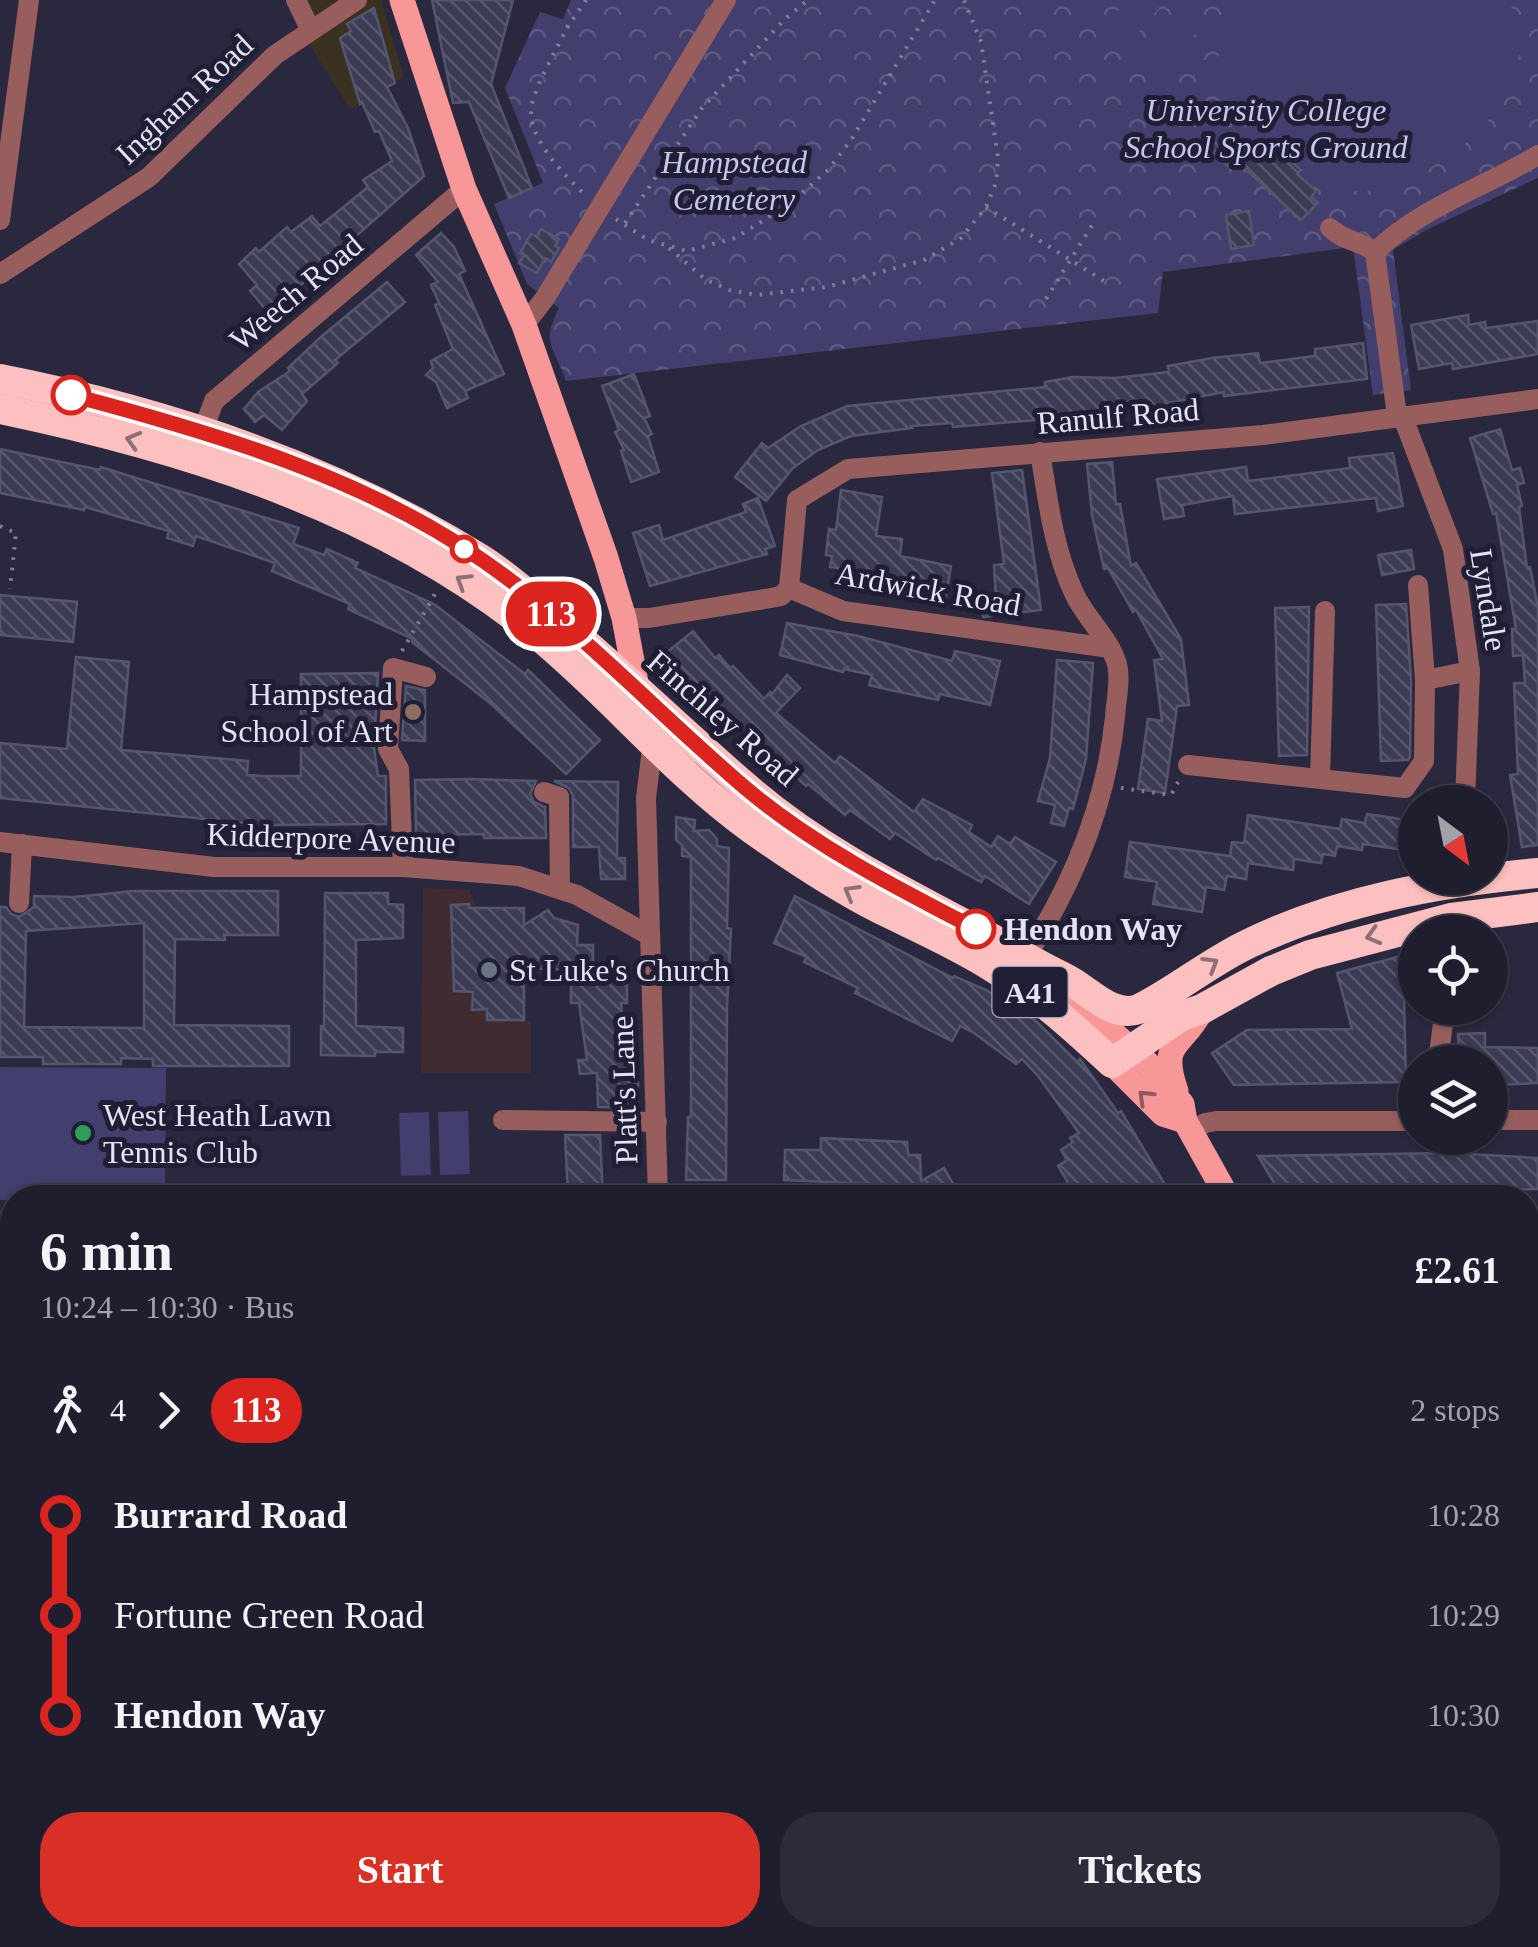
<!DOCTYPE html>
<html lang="en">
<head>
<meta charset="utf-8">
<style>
	:root { --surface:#1f1e2e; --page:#2c2b3a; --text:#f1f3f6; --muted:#a1a2aa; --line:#3c3c4a; --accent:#d93025 }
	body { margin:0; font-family:"Times New Roman",serif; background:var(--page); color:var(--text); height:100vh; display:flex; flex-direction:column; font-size:38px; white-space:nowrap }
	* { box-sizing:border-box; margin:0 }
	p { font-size:32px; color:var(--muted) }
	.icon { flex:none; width:55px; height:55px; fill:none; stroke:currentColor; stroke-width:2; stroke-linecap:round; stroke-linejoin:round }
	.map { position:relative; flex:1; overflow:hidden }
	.panel { position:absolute; left:0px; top:1185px; width:1540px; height:762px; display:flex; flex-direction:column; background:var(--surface); border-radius:40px 40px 0 0; box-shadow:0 2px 8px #0004,0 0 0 2px var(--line) }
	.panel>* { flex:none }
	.badge { padding:0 20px; border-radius:32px; font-size:35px; line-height:65px }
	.needle { width:65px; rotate:148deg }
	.buttons { position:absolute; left:1398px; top:785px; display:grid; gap:20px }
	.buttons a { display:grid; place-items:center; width:110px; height:110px; border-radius:50%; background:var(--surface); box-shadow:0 2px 8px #0004,0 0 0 2px var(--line); font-size:50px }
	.map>.badge { position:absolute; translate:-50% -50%; box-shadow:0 0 0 5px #fff }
	.legs { display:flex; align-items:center; gap:15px; height:110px; padding:0 40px; font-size:32px }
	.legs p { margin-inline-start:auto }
	.head { display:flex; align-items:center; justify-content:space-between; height:170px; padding:0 40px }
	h1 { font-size:55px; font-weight:700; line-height:75px }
	.button { display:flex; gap:20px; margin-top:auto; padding:20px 40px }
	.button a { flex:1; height:115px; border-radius:40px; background:var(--accent); color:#fff; font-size:40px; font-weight:700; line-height:115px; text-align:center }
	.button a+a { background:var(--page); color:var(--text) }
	ul { padding:0 40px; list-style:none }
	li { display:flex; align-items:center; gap:35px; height:100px; font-size:38px }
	li i { display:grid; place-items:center; width:15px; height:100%; margin:0 12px; background:currentColor }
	li i::after { content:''; width:25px; height:25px; margin:-12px; border:8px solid; border-radius:50%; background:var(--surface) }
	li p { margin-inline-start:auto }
	li:first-child i { background:linear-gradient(#0000 50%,currentColor 0) }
	li:last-child i { background:linear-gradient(currentColor 50%,#0000 0) }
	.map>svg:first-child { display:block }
	.commercial { fill:#3a3121 }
	.education { fill:#402c30 }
	.park { fill:url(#park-crowns) }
	.pitch { fill:#423e6d }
	.building { fill:url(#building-back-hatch); stroke:#54566f; stroke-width:2.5; fill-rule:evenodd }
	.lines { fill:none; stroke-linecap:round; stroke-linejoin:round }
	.path { stroke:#808093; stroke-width:4; stroke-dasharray:2.5 8; stroke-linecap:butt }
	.minor { stroke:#985e5e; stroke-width:20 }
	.major { stroke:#f79798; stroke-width:25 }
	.highway { stroke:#fbc0bf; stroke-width:30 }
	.oneway { stroke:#8e6f7a }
	.oneway2 { stroke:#8c5a66 }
	.line-1-casing { stroke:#fff; stroke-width:22 }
	.line-1 { stroke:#dc241f; stroke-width:15 }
	.stop-1-dot { fill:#fff; stroke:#dc241f; stroke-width:5 }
	.education-dot { fill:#8d6e63; stroke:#201e34; stroke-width:4 }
	.worship-dot { fill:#6b7280; stroke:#201e34; stroke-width:4 }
	.leisure-dot { fill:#2e9e5b; stroke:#201e34; stroke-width:4 }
	.labels { text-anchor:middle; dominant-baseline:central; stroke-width:10; stroke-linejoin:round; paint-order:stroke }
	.shield { fill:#201e34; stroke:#a8a8ba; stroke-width:2.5 }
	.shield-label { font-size:30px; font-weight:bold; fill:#e3e3f3 }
	.street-label { font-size:32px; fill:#e3e3f3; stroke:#201e34 }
	.park-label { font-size:32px; font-style:italic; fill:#c7c6ef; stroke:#201e34 }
	.poi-label { font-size:32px; fill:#e3e3f3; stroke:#201e34; text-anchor:start }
	.stop-label { font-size:32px; font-weight:bold; fill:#e3e3f3; stroke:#201e34; text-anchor:start }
</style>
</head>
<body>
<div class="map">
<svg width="1538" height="1947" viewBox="0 0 1538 1947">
	<defs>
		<pattern id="park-crowns" width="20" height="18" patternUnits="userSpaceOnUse" patternTransform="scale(2.5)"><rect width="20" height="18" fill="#423e6d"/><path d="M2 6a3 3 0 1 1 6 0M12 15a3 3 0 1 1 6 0" fill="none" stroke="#5d5a82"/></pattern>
		<pattern id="building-back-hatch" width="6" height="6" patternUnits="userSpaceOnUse" patternTransform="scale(2.5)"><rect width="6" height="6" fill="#3b3c54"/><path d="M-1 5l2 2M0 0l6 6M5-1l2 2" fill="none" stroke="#57586d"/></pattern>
	</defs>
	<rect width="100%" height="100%" fill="#29283e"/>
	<g class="commercial">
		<polygon points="289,0 381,0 404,77 350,109 311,47"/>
		<polygon points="1528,1615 1538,1627 1538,1775 1528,1756"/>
	</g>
	<polygon class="education" points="423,888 470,890 476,908 472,1009 487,1009 487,1020 531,1021 531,1073 421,1073"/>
	<path class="park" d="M571,0H1538V178L1428,229L1393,250L1411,390L1373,395L1353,247L1163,272L1158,313L566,381C555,347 540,345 559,308L527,284L494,204L543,183L505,88L540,12L563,19Z"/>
	<g class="pitch">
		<polygon points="1070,0 1109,0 1090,23 1067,4"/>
		<polygon points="1127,0 1165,1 1122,51 1100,32"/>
		<path d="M1251,0H1505C1520,14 1522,28 1520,48C1512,111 1461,157 1405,180C1384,188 1360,196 1338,188C1309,178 1273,137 1249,116C1200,73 1215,45 1251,0Z"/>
		<polygon points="1176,10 1198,30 1155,80 1133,60"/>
		<polygon points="0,1067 166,1068 165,1197 12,1198 12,1200 0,1200"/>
		<polygon points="468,1111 470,1174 440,1175 438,1112"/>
		<polygon points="429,1112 431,1175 401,1176 399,1113"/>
	</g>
	<g class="building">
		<polygon points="432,0 513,0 491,84 532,188 509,198 469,102 453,103"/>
		<polygon points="374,8 395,83 387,87 408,128 424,176 269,313 250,291 257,285 239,264 256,248 259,252 287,227 291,232 312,216 320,226 368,187 363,180 392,161 379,131 375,132 362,102 360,104 340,38 351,31 347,24"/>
		<polygon points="1226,140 1239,152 1227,166 1213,154"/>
		<polygon points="1260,142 1277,158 1282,153 1301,170 1297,174 1316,191 1311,197 1318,203 1301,220 1240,164"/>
		<polygon points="1249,211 1254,245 1231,249 1226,215"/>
		<polygon points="541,229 559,239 555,246 559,248 551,262 545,258 537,273 519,263 524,255 520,253 531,234 537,237"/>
		<polygon points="441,233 454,247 465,271 459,274 504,374 465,391 468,398 447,408 436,382 426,375 433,368 431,361 453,349 435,305 439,303 431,285 438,282 416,255"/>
		<polygon points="387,282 405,302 335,360 338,363 302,394 307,401 282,430 264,415 255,422 244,409 258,392 290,371 288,368 322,336"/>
		<polygon points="1468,315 1469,325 1485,322 1486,328 1538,321 1538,354 1453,369 1452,363 1419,369 1411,325"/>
		<polygon points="1363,343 1367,379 1224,396 1224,392 1163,404 1163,408 1138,411 1137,400 1108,404 1109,414 953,427 952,423 911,426 912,428 851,436 818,450 793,468 766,501 735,477 762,443 768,448 801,426 847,406 1045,387 1045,382 1073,377 1115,378 1169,372 1168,366 1212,358 1258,353 1260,363 1315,356 1315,349"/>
		<polygon points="634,374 650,416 644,418 652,434 648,436 659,472 631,482 621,451 624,450 615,432 619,430 602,386"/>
		<polygon points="1500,429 1512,470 1520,468 1524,483 1517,485 1522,506 1519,507 1527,568 1530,567 1538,607 1538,845 1522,847 1510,775 1518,774 1514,683 1525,683 1523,655 1513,656 1512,629 1516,629 1496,513 1493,514 1470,438"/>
		<polygon points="0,449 100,470 101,467 299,528 293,544 324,555 327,549 358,563 355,568 434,604 525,674 528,670 600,740 566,774 490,703 412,642 413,639 348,609 350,604 272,571 275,563 196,536 193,546 167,538 169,531 85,507 84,510 0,493"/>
		<polygon points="1393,453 1403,506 1378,511 1376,498 1235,514 1233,496 1182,505 1184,516 1164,519 1157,479 1246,467 1248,481 1350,468 1349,458"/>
		<polygon points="1112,462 1116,504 1120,504 1131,566 1136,563 1181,639 1189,705 1177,706 1165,793 1138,789 1148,719 1162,721 1154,660 1163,659 1136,610 1133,612 1108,568 1104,569 1092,515 1087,464"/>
		<polygon points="1022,470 1041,610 983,617 981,602 996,600 994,565 1004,564 992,473"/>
		<polygon points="841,490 882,497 876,536 902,539 900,556 951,566 946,597 852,581 853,570 830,567 832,556 826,555 829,529 836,530"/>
		<polygon points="758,498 775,546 765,549 767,554 650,586 633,533 659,525 663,540 746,512 743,504"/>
		<polygon points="1411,550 1414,569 1382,575 1378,555"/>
		<polygon points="0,595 77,602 73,642 0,635"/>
		<polygon points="1406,604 1411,680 1410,757 1408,760 1381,761 1376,605"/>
		<polygon points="1309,607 1307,755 1279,756 1275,608"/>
		<polygon points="787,623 858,636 952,661 955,651 1000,661 990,705 940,694 938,700 890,690 869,685 872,675 844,669 843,672 780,655"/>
		<polygon points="693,631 715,658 719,655 730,668 733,666 764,699 770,692 772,694 787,675 800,688 776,713 835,763 840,756 914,812 923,799 972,825 969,832 991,847 998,836 1010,844 1015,837 1056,862 1029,904 985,876 981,882 938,858 936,860 895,833 890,839 850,810 845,815 808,784 806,786 700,688 696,691 665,654"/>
		<polygon points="76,657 129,662 121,750 248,761 247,775 263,776 301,776 301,674 378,673 374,748 378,776 386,776 386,824 264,825 0,798 0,743 67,749"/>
		<polygon points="1057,660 1093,663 1086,759 1073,809 1069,808 1064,826 1051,823 1055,805 1038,801 1050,758"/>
		<polygon points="406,686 425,690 425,741 402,740"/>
		<polygon points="471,779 536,781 530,794 534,802 545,807 546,838 484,838 484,834 416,835 415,780"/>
		<polygon points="554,781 618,782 617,858 625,858 625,879 601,879 599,847 573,847 573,796 569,788"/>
		<polygon points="1367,814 1408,820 1404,850 1363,844 1362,850 1337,846 1335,856 1323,854 1321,863 1294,859 1293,870 1248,863 1246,879 1227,876 1224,890 1206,887 1202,912 1153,904 1157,882 1125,877 1130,842 1230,856 1232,842 1244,843 1248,815 1340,829 1342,819 1365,823"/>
		<polygon points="676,817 695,820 694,831 709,830 717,839 717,846 729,848 727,928 731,929 727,1008 726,1180 686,1180 688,1117 691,1117 691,857 682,856 682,845 676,840"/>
		<path d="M134,891H278V935H224L225,940L175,939L174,1025L289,1026V1066H153V1059L121,1058V1064H43V1057H0V907H6L11,914L19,917L34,907V896L74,897ZM144,923V1028L24,1027L26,931Z"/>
		<polygon points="325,893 388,893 388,904 403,905 403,938 356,940 356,1026 403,1028 403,1052 375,1052 375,1056 321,1055 321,1026 324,1026"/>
		<polygon points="795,896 953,978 954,976 986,990 1036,1021 1077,1062 1080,1059 1118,1113 1121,1111 1173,1198 1103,1198 1097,1187 1077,1198 1058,1166 1067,1160 1061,1150 1073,1142 1070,1138 1079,1133 1038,1076 1022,1059 1016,1064 974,1033 960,1026 952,1041 855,993 858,988 804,962 807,957 774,943"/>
		<polygon points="469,904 469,908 524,908 524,925 548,910 554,918 578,925 577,945 593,945 593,982 627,982 627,1003 621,1003 628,1082 638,1082 638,1108 598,1107 597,1073 580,1074 578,1060 587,1060 579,1003 571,1003 571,970 524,968 524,1020 487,1020 487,1009 472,1010 473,992 454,991 451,905"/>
		<polygon points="1401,956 1412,996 1404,998 1406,1082 1234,1085 1212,1053 1247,1030 1352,1029 1337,973"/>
		<polygon points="1485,1033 1485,1047 1538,1048 1538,1083 1498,1085 1497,1062 1459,1062 1458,1034"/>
		<polygon points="565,1135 600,1135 603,1198 568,1198"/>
		<polygon points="821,1138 907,1142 908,1155 920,1155 921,1181 944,1168 961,1198 921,1198 914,1186 784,1180 785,1150 821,1150"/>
		<polygon points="1451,1153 1538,1158 1538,1189 1452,1191 1452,1198 1283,1198 1258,1156"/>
	</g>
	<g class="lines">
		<g class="path">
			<path d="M568,25C557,50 539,77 532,104C524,136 565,175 585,195"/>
			<polyline points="567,28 586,0"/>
			<polyline points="986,207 1104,281"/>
			<polyline points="616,219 648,240 687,251 735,238 788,205 828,170 851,140 935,0"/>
			<polyline points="625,223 702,108 785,19 808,0"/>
			<polyline points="669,248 705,279 729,290 757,295 826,287 924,260 961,238 986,207 996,183 998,158 981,42 964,0"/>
			<polyline points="1046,299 1094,222"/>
			<polyline points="0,526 16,533 10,589"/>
			<polyline points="589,607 597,620"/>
			<polyline points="402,651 435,594"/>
			<polyline points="1121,788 1171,795 1178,782"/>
		</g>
		<g class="minor">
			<polyline points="296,0 310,29"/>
			<polyline points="0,220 29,0"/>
			<path d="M1330,228C1345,242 1360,240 1375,252"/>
			<polyline points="0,274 149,177 275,55 357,0"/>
			<polyline points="524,325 545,298 726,0"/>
			<polyline points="1402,415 1453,549 1470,671 1465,802"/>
			<path d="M1397,416L1375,252C1421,207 1483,188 1538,155"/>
			<polyline points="198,443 214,401 464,189"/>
			<polyline points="1418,585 1425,680"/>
			<polyline points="789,588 797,500 848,469 1263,435 1538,399"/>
			<polyline points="789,588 843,611 1110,648"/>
			<polyline points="624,618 649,618 771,598 781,596 789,588"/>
			<polyline points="653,741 646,798 658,1198"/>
			<polyline points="1188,765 1405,788 1424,761 1425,680 1470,671"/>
			<polyline points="1320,778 1325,611"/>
			<polyline points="544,792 559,797 560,889"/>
			<polyline points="0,842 214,867 403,867 519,876 577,895 647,934"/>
			<polyline points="403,867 399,769 388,749 393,668 426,677"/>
			<polyline points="19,903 22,844"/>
			<path d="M1025,958C1073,885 1106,805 1115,717C1116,700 1121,681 1117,664C1109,637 1085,618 1074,593C1053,548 1048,500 1040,452"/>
			<polyline points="1438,1062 1445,1008"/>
			<polyline points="503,1120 657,1122"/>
			<polyline points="1490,1120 1538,1120"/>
			<polyline points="1191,1131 1205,1123 1216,1121 1415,1121"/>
			<polyline points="0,1350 12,1350"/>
			<polyline points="1528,1374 1538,1375"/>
			<polyline points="1528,1455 1538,1456"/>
			<polyline points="0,1500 12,1519"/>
			<polyline points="1528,1911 1538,1913"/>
			<polyline points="392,1935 441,1947"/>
			<polyline points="1241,1935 1243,1947"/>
			<polyline points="0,1941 3,1947"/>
			<polyline points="712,1947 714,1935"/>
			<polyline points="878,1947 903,1935"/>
		</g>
		<g class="major">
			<polyline points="402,0 464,189 524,325 606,558 624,618 638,693"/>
			<polyline points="1066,992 1148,1064 1182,1104 1185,1121 1228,1198"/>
			<polyline points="1112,1063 1163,1114 1185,1121"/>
			<path d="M1176,1091C1158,1039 1183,1048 1202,1009"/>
			<polyline points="1528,1594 1538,1607"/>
		</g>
		<g class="highway">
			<path d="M0,379C168,412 333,468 479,558C502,572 523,591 545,609C615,666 679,730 748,789C815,847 894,887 972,928C1004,944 1033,963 1065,978C1088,989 1112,1019 1139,1009C1177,990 1211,961 1250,943C1340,900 1440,882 1538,873"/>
			<path d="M0,409C191,449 385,510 539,636C612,696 674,773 752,829C793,858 835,886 880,909C919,928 958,945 994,968C1038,995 1074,1028 1112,1063L1181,1016L1202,1009L1271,971L1310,955L1451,918L1538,907"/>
		</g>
	</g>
	<defs><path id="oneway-chevron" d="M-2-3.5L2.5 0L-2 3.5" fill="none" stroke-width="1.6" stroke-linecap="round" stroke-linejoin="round" transform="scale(2.5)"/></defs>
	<g class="oneway">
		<use href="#oneway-chevron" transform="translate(133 440) rotate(-164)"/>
		<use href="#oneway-chevron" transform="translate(463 581) rotate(-148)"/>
		<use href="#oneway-chevron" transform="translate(851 892) rotate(-150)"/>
		<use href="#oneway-chevron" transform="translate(1373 936) rotate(164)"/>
		<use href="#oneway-chevron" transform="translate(1211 964) rotate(-31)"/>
	</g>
	<use class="oneway2" href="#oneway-chevron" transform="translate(1145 1097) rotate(-136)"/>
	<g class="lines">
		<g class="line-1-casing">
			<path id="line-1" d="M71,395C211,432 365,477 485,562C581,629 660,716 749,791C818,848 897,888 976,929"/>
		</g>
		<use href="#line-1" class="line-1"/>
	</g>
	<g class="stop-1-dot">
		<circle cx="71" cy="395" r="18"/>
		<circle cx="464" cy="549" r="12"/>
		<circle cx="976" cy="929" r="18"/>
	</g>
	<circle class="education-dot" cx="413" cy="712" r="10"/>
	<circle class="worship-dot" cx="489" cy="970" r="10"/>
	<circle class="leisure-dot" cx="83" cy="1133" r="10"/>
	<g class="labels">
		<rect class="shield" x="992.5" y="967" width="75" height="50" rx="8"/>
		<g class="shield-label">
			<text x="1030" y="992">A41</text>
		</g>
		<g class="street-label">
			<text transform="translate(184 99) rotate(-43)">Ingham Road</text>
			<text transform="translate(296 292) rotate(-40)">Weech Road</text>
			<text transform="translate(1118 416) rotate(-5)">Ranulf Road</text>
			<text transform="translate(928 589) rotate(10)">Ardwick Road</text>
			<text transform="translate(1489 600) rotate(81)">Lyndale</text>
			<text transform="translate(723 718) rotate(41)">Finchley Road</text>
			<text transform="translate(331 838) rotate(2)">Kidderpore Avenue</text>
			<text transform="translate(624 1090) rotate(-92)">Platt's Lane</text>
		</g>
		<g class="park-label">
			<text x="1266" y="110">University College<tspan x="1266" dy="37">School Sports Ground</tspan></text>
			<text x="734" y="162">Hampstead<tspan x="734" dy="37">Cemetery</tspan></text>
		</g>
		<g class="poi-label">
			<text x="393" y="694" text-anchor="end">Hampstead<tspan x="393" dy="37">School of Art</tspan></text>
			<text x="509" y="970">St Luke's Church</text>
			<text x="103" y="1115">West Heath Lawn<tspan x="103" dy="37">Tennis Club</tspan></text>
		</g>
		<g class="stop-label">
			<text x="1004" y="929">Hendon Way</text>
		</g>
	</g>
</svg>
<div class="buttons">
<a><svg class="needle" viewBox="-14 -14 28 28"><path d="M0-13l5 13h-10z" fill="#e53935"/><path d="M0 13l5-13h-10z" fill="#a1a2aa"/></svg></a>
<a><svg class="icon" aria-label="locate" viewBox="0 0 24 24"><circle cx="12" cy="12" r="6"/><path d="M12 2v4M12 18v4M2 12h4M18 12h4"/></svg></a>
<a><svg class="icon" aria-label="layers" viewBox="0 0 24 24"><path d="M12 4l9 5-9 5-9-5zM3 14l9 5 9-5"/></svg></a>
</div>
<b class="badge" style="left:551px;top:614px;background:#dc241f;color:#fff">113</b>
<section class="panel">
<div class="head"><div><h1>6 min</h1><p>10:24 – 10:30 · Bus</p></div><b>£2.61</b></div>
<div class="legs"><svg class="icon" aria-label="walk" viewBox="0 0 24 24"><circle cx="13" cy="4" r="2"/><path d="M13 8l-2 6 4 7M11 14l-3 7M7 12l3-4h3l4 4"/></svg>4<svg class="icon" aria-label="forward" viewBox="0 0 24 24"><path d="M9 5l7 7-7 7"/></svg><b class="badge" style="background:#dc241f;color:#fff">113</b><p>2 stops</p></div>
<ul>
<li><i style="color:#dc241f"></i><b>Burrard Road</b><p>10:28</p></li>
<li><i style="color:#dc241f"></i><span>Fortune Green Road</span><p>10:29</p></li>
<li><i style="color:#dc241f"></i><b>Hendon Way</b><p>10:30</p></li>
</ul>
<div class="button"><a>Start</a><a>Tickets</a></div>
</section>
</div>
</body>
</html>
